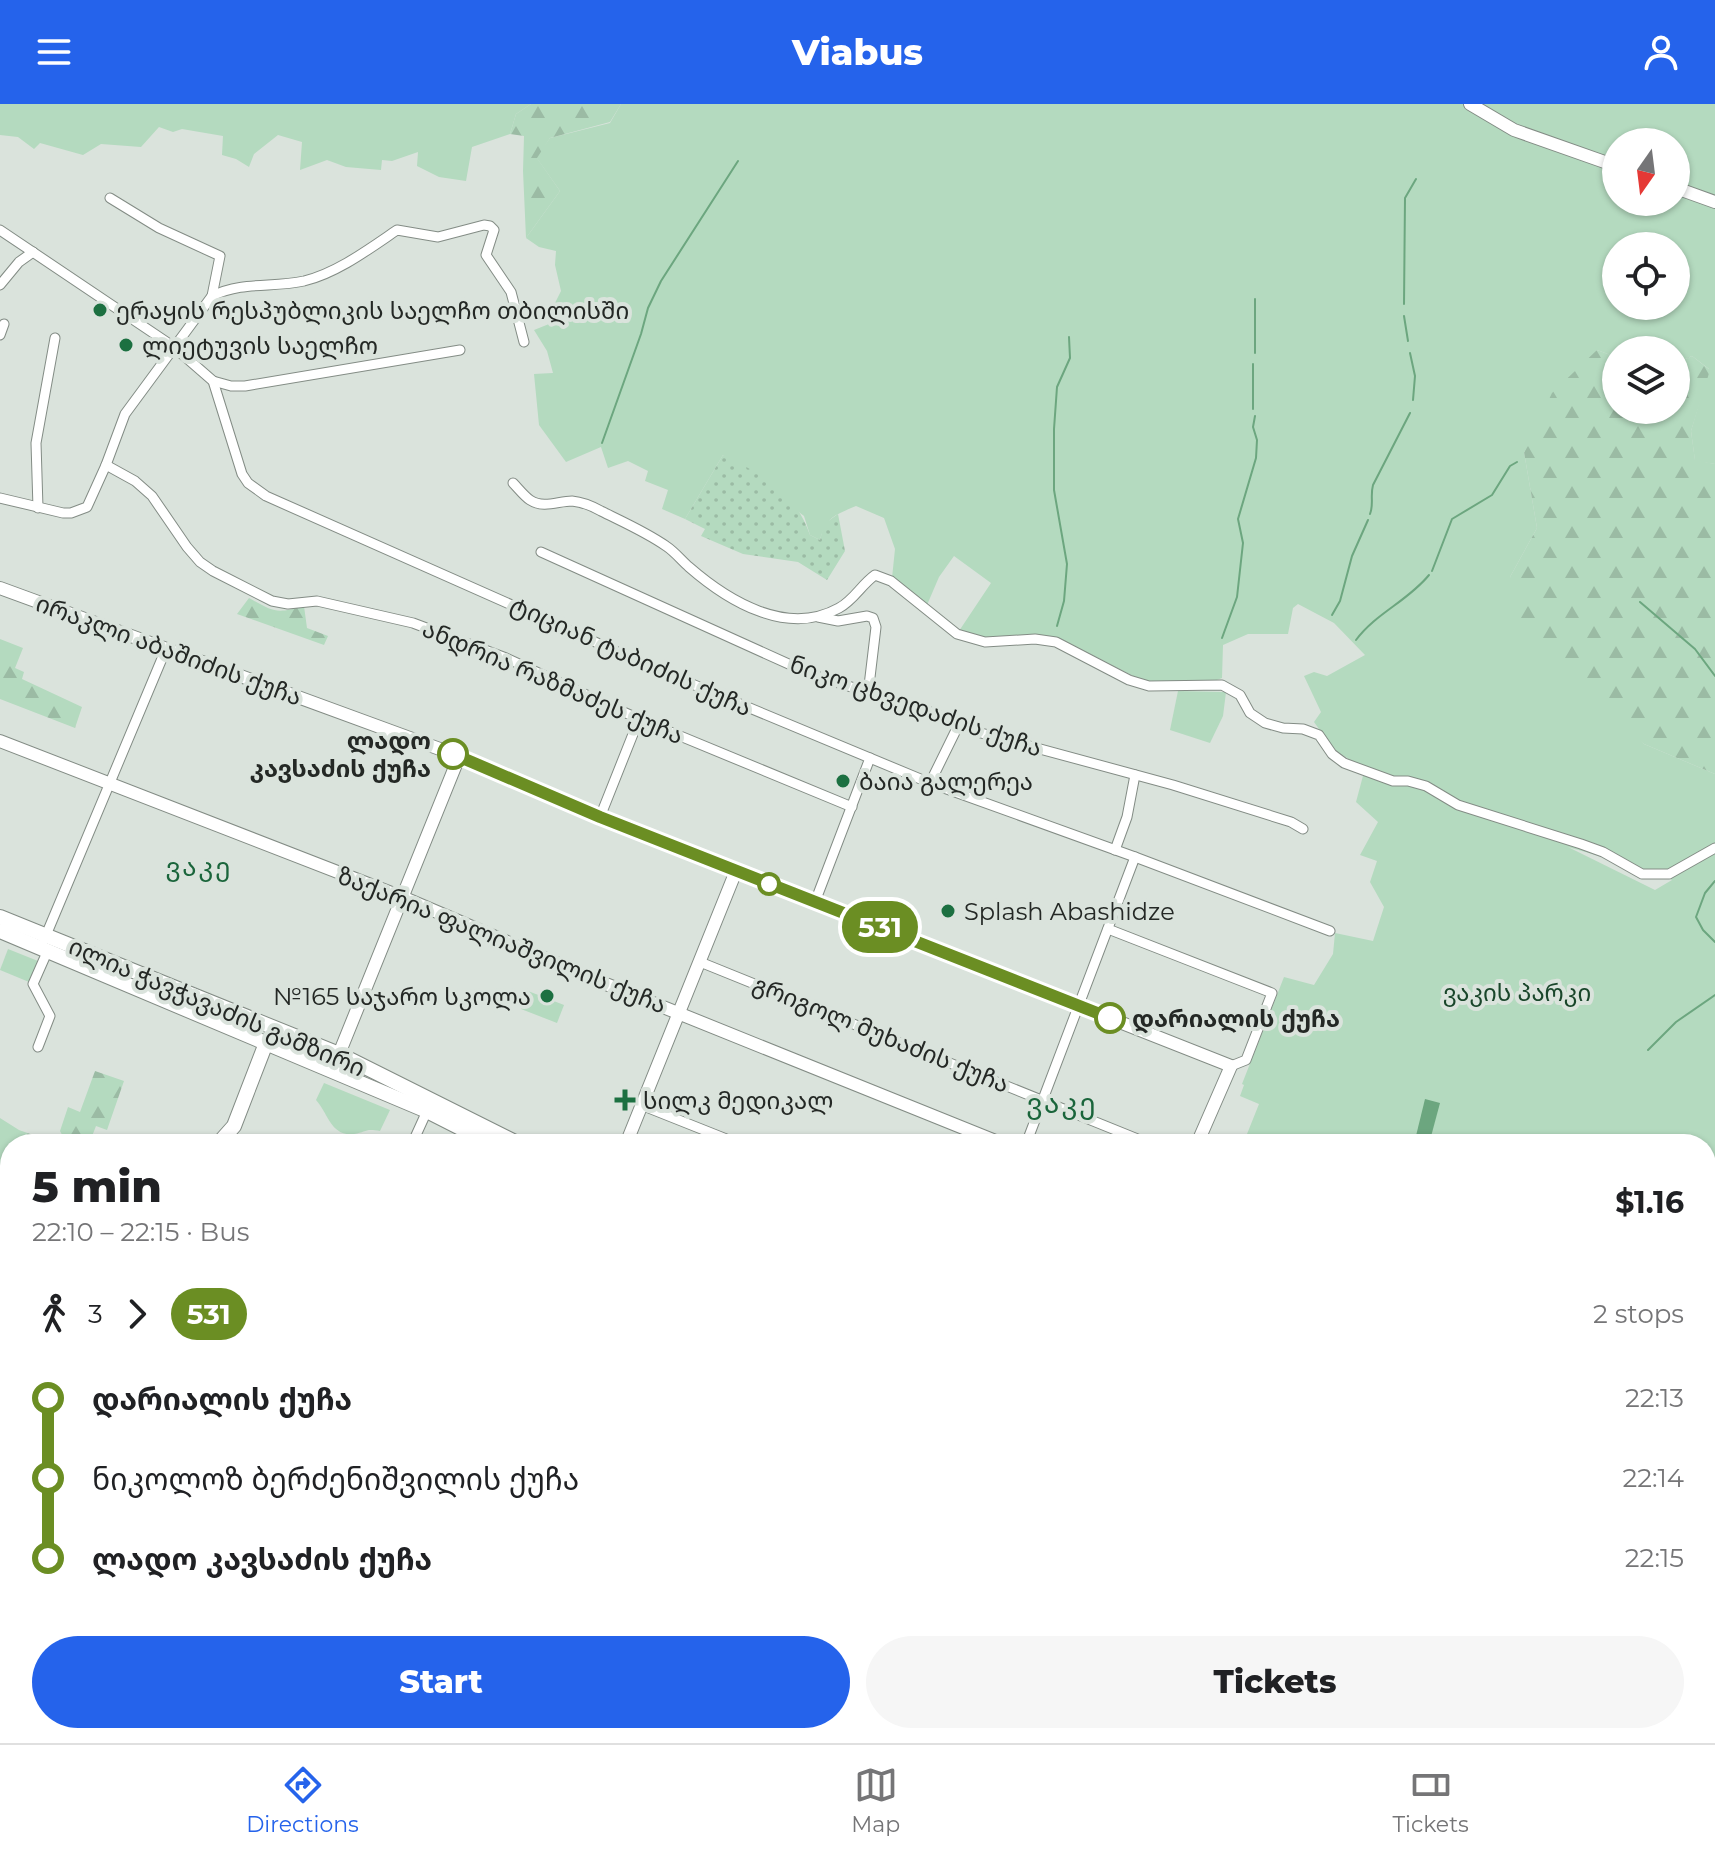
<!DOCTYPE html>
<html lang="en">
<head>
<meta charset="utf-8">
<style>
	:root { --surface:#fff; --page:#f6f6f6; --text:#202124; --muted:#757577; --line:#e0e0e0; --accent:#2563eb }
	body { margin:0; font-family:Montserrat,"Noto Sans Georgian",sans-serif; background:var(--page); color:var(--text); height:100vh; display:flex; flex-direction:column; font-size:30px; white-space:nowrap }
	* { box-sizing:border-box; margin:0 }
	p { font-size:26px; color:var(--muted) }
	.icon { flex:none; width:44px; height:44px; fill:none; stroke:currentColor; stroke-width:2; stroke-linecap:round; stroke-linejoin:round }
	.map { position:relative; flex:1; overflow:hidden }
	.drawer { position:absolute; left:0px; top:1030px; width:1716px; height:610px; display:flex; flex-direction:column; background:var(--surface); border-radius:32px 32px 0 0; box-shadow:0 2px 6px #0004 }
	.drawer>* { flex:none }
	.badge { padding:0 16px; border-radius:26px; font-size:28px; line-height:52px }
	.needle { width:52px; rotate:194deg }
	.fabs { position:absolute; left:1602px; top:24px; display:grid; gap:16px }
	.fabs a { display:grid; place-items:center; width:88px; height:88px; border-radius:50%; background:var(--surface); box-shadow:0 2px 6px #0004; font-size:40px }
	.map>.badge { position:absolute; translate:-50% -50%; box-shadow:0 0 0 4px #fff }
	.legs { display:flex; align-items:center; gap:12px; height:88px; padding:0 32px; font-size:26px }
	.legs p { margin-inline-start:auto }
	.headline { display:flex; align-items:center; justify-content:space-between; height:136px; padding:0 32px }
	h1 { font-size:44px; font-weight:800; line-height:60px }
	.primary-button { display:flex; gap:16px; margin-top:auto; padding:16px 32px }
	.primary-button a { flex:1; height:92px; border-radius:48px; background:var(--accent); color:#fff; font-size:32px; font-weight:800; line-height:92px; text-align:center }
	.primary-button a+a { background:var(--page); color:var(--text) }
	ul { padding:0 32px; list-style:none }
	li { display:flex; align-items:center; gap:28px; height:80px; font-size:30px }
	li i { display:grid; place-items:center; width:12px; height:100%; margin:0 10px; background:currentColor }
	li i::after { content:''; width:20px; height:20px; margin:-10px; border:6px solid; border-radius:50%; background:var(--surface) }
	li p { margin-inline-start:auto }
	li:first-child i { background:linear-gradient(#0000 50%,currentColor 0) }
	li:last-child i { background:linear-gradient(currentColor 50%,#0000 0) }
	header { display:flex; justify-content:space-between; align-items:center; height:104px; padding:0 32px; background:var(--accent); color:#fff; font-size:36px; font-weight:800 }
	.tab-bar { display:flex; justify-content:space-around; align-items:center; height:112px; border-top:2px solid var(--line); background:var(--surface); font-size:22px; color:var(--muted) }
	.tab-bar a { display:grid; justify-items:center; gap:4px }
	.tab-bar .current { color:var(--accent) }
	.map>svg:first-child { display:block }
	.green { fill:#b4dabf; fill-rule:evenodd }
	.forest { fill:url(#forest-firs) }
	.garden { fill:url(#garden-dots) }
	.water { fill:#6ca67f }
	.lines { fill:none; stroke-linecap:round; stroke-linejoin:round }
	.stream { stroke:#6ca67f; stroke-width:2 }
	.river { stroke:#6ca67f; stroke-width:14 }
	.minor-casing { stroke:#838c85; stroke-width:11 }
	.tertiary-casing { stroke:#838c85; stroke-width:14 }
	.secondary-casing { stroke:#838c85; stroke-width:16 }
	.primary-casing { stroke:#838c85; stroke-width:16 }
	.minor { stroke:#fff; stroke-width:9 }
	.tertiary { stroke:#fff; stroke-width:12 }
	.secondary { stroke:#fff; stroke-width:14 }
	.primary { stroke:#fff; stroke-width:14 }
	.line-1-casing { stroke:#fff; stroke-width:18 }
	.line-1 { stroke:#6b8e23; stroke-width:12 }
	.poi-dot { fill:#1c7041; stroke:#dae3dc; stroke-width:3 }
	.stop-1-dot { fill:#fff; stroke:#6b8e23; stroke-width:4 }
	.labels { text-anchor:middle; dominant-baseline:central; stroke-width:8; stroke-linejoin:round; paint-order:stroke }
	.poi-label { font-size:24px; fill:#242825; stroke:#dae3dc; text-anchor:start }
	.street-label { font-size:24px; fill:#242825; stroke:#dae3dc }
	.stop-label { font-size:24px; font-weight:bold; fill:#242825; stroke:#dae3dc; text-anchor:end }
	.park-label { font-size:24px; fill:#19462a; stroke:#dae3dc }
	.neighbourhood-label { font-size:26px; letter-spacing:2px; fill:#1a653b; stroke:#dae3dc }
	.quarter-label { font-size:28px; letter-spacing:2px; fill:#1a653b; stroke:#dae3dc }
</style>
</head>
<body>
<header><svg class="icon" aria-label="menu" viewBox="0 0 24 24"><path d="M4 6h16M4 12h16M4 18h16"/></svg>Viabus<svg class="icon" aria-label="person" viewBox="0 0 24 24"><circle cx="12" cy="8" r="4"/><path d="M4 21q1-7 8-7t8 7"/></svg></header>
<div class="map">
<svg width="1715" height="1639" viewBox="0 0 1715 1639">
	<defs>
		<pattern id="forest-firs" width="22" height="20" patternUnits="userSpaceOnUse" patternTransform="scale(2)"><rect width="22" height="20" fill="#b4dabf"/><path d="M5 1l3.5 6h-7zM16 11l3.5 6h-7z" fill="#9bbba4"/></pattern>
		<pattern id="garden-dots" width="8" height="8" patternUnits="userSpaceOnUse" patternTransform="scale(2)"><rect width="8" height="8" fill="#b4dabf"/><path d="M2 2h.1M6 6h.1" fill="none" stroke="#9bbba4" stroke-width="1.8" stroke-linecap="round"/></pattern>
	</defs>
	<rect width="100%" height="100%" fill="#dae3dc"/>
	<g class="green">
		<polygon points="0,0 531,0 516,10 510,30 472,43 466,77 439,73 417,62 418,48 392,57 382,56 381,66 346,63 327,56 300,66 302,38 278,31 254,50 249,63 236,55 222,51 223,32 182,25 173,28 159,23 141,43 101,40 83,51 40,39 34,45 18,33 0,31"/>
		<path d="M621,0H1715V360L1695,357L1691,327L1709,265L1692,252L1676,259V246H1616V253L1597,246L1524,348L1537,424L1510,473L1644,640L1715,670V1177L1706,1183V1040H1243L1259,1000L1240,992L1244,981L1242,980L1284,873L1314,881L1333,850L1335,829L1373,837L1384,803L1370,778L1377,757L1360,751L1378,718L1356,698L1364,668L1362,663L1334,646L1314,618L1321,608L1304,572L1314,568L1327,572L1365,551L1334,519L1298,500L1293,504L1288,530H1248L1223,541L1222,574L1212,578L1154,579L1139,575L1061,535L1030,530L1001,535L968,531L959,527L991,479L954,452L939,473L927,501L892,474L895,445L884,414L856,402C835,411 826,413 820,436L810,431L804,412L723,351L685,415L662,405L668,386L645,377L648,367L628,357L608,364L601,343L566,358L539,321L534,270L553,269L547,247L534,226L549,220L551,207L561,187L555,161L556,147L539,143L526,134L560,87L536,53L550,34L610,19ZM1616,38H1676V98H1616ZM1616,142H1676V202H1616ZM1568,743L1641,764L1672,776L1655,786Z"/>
		<polygon points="1178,587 1226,588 1223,612 1210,639 1170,626"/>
		<polygon points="8,845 38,857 29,878 0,866"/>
		<polygon points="528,887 564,901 557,919 521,905"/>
		<path d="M324,979L390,1006L380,1027C365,1024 366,1028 354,1030C331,1033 328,1009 316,996Z"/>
		<polygon points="806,1630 895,1630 890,1639 808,1639"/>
		<polygon points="907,1630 1041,1630 1038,1639 904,1639"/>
	</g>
	<g class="forest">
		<polygon points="531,0 621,0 610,18 550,34 537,54 560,87 526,134 523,67 524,32 510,30 516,10"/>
		<polygon points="1597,246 1616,253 1616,306 1676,306 1676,259 1692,252 1710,266 1691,327 1695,356 1715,360 1715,670 1644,640 1591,590 1519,514 1510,473 1537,424 1524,348 1552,289"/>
		<path d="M249,494C274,508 276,510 304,502L307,524L328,532L324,541L237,510Z"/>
		<polygon points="0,535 23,544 15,564 24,568 22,575 82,603 75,624 0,595"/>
		<polygon points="95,967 124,977 107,1026 96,1022 89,1040 67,1040 60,1027 68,1003 80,1008"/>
		<polygon points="0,1014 19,1026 33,1031 28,1040 10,1040 10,1061 0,1067"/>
	</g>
	<path class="garden" d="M723,351C765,373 793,384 810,431L820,436L824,420L838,410L845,447L827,476L798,458L743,450L701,432L705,425L685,415Z"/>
	<polygon class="water" points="1425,995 1440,999 1429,1040 1414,1040"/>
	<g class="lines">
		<g class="stream">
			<polyline points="1255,195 1255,249"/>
			<polyline points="1404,200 1405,94 1416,75"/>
			<polyline points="1404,212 1408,237"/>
			<polyline points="1410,249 1415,272 1413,296"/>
			<polyline points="1253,305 1253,260"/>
			<polyline points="602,339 641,230 648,204 661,177 738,57"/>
			<path d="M1370,410C1374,400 1370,392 1373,381L1410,309"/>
			<polyline points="1432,467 1452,415 1492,391 1510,362 1517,358"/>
			<polyline points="1640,498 1695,545 1715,572"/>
			<polyline points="1332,511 1340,497 1352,452 1368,416"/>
			<polyline points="1057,522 1064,497 1067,460 1054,386 1054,325 1057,283 1070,254 1069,233"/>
			<polyline points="1222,534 1237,493 1243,439 1238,415 1256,354 1257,336 1253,323 1255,312"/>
			<path d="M1356,536C1376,509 1408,497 1429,471"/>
			<polyline points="1715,777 1705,789 1696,813 1703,826 1715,838"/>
			<polyline points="1648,946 1676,918 1715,891"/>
		</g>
		<g class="river">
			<polyline points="895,1639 901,1630"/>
			<polyline points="1132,1639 1133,1630"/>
		</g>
		<g class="minor-casing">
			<g id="minor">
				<polyline points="110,94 159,124 220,152 212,192"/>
				<polyline points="0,126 174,243 213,277 242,370 248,379 266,392 656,565 930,679 1135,753 1330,827"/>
				<polyline points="0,181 19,158 33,148"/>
				<polyline points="0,231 4,220"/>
				<polyline points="213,277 231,282 245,282 460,246"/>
				<polyline points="106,361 135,377 152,392 187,443 200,458 213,467 272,497 288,500 317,497 413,519 506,554 639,615 852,703"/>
				<path d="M513,379C518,384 524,392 530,396C544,405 558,397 572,397C583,398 592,402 601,407C623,418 646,428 666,442C675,448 681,456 689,463C728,497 787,533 839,504C854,496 861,481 875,471L891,477L957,530L985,538L1035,535L1056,538L1129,576L1149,582L1222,581L1240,591L1250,609L1265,619L1283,624L1303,625L1319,631L1332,650L1344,659L1393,677H1408L1426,682L1458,701L1581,740L1603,748L1642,770H1669L1715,744"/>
				<path d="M0,394L63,409H71L87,403L106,361L125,310L212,192C243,177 272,184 304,177C337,169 369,145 397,126L438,133L484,121L490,122L494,126L486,151L511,188L524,238"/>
				<polyline points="38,404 36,339 55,234"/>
				<polyline points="541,448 813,571 928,607 981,629 1173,681 1291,718 1303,725"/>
				<polyline points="818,513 838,517 867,512 873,514 876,523 868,590"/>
				<polyline points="930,679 959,620"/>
				<polyline points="600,713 639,615"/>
				<polyline points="1115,746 1127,713 1135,671"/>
				<polyline points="815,798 870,654"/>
				<polyline points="1108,825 1272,889 1246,956 1231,962"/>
				<polyline points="44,836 166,545"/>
				<polyline points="700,858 1150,1040"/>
				<polyline points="38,943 50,912 33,880 48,846"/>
				<polyline points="641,1001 739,1040"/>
				<polyline points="412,1040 427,1007"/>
				<polyline points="1026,1040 1135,753"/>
				<polyline points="0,1190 10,1191"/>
				<polyline points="0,1537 10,1542"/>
				<polyline points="1706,1537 1715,1538"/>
				<polyline points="0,1610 10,1615"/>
				<polyline points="29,1630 33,1639"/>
				<polyline points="622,1630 647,1639"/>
				<polyline points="1248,1630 1253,1639"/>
				<polyline points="1280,1630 1285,1639"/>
				<polyline points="306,1637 321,1630"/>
				<polyline points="523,1639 535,1635 549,1639"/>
				<polyline points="609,1639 621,1630"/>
				<polyline points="1060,1639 1064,1630"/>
			</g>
		</g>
		<g class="tertiary-casing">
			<g id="tertiary">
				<polyline points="1470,0 1514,26 1616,62"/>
				<polyline points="1676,84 1715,98"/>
				<polyline points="0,484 448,648 600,713 1231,962 1197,1040"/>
				<polyline points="0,637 402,793 596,876 1003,1040"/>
				<polyline points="339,950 459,653"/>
				<polyline points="626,1040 736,767"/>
			</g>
		</g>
		<g class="secondary-casing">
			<g id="secondary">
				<polyline points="0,813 339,950 519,1040"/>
				<polyline points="0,827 427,1007 492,1040"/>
				<polyline points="218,1040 234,1022 266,939"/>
				<polyline points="0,1166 10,1165"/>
				<polyline points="1706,1461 1715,1462"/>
				<polyline points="1483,1630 1491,1639"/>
				<polyline points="1648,1639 1650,1630"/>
			</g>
		</g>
		<g class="primary-casing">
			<g id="primary">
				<polyline points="0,1417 10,1423"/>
				<polyline points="0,1432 10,1438"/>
				<polyline points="0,1447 10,1454"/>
				<polyline points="168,1630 173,1639"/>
				<polyline points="184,1630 189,1639"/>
				<polyline points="207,1630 212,1639"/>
			</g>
		</g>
		<use href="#minor" class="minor"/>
		<use href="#tertiary" class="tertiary"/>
		<use href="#secondary" class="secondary"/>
		<use href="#primary" class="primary"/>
	</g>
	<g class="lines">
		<g class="line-1-casing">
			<polyline id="line-1" points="453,650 600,713 1110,914"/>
		</g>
		<use href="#line-1" class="line-1"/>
	</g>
	<g class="poi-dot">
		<circle cx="100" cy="206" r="8"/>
		<circle cx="126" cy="241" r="8"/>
		<circle cx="843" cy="677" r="8"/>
		<circle cx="948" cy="807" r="8"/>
		<circle cx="547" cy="892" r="8"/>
		<path d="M621 984h8v8h8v8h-8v8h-8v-8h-8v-8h8z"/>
	</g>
	<g class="stop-1-dot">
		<circle cx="453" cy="650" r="14"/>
		<circle cx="769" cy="780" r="10"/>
		<circle cx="1110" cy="914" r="14"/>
	</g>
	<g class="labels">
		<g class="poi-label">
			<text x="116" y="206">ერაყის რესპუბლიკის საელჩო თბილისში</text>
			<text x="142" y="241">ლიეტუვის საელჩო</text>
			<text x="859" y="677">ბაია გალერეა</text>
			<text x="964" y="807">Splash Abashidze</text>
			<text x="531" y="892" text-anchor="end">№165 საჯარო სკოლა</text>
			<text x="643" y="996">სილკ მედიკალ</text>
		</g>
		<g class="street-label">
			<text transform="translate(169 546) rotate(20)">ირაკლი აბაშიძის ქუჩა</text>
			<text transform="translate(631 552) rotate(24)">ტიციან ტაბიძის ქუჩა</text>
			<text transform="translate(553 578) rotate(23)">ანდრია რაზმაძეს ქუჩა</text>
			<text transform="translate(916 602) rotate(19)">ნიკო ცხვედაძის ქუჩა</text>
			<text transform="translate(502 836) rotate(22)">ზაქარია ფალიაშვილის ქუჩა</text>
			<text transform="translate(217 903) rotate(23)">ილია ჭავჭავაძის გამზირი</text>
			<text transform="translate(881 930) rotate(22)">გრიგოლ მუხაძის ქუჩა</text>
		</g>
		<g class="stop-label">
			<text x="431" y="636">ლადო<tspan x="431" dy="28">კავსაძის ქუჩა</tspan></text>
			<text x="1132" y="914" text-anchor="start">დარიალის ქუჩა</text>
		</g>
		<g class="park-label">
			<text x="1517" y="888">ვაკის პარკი</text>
		</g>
		<g class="neighbourhood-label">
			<text x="199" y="763">ვაკე</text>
		</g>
		<g class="quarter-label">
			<text x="1062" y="999">ვაკე</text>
		</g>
	</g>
</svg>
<div class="fabs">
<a><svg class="needle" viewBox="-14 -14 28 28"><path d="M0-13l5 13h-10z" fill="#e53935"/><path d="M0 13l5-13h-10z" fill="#757577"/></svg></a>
<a><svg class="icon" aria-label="locate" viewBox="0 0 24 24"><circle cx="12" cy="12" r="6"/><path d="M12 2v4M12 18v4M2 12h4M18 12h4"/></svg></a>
<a><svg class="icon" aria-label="layers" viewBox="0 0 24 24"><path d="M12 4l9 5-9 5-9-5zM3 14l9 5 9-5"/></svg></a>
</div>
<b class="badge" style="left:880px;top:823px;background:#6b8e23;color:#fff">531</b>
<section class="drawer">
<div class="headline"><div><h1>5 min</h1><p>22:10 – 22:15 · Bus</p></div><b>$1.16</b></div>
<div class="legs"><svg class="icon" aria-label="walk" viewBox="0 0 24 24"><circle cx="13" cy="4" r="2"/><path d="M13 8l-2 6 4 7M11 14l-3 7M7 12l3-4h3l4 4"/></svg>3<svg class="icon" aria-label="forward" viewBox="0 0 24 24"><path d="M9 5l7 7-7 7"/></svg><b class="badge" style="background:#6b8e23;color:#fff">531</b><p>2 stops</p></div>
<ul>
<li><i style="color:#6b8e23"></i><b>დარიალის ქუჩა</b><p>22:13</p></li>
<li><i style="color:#6b8e23"></i><span>ნიკოლოზ ბერძენიშვილის ქუჩა</span><p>22:14</p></li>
<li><i style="color:#6b8e23"></i><b>ლადო კავსაძის ქუჩა</b><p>22:15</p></li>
</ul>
<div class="primary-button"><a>Start</a><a>Tickets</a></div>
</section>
</div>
<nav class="tab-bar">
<a class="current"><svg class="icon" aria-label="directions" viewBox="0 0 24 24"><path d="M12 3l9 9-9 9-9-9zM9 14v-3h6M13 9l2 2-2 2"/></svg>Directions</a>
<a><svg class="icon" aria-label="map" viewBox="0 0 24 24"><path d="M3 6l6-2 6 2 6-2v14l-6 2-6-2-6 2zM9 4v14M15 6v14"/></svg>Map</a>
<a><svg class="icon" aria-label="tickets" viewBox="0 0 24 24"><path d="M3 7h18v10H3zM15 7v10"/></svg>Tickets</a>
</nav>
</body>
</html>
